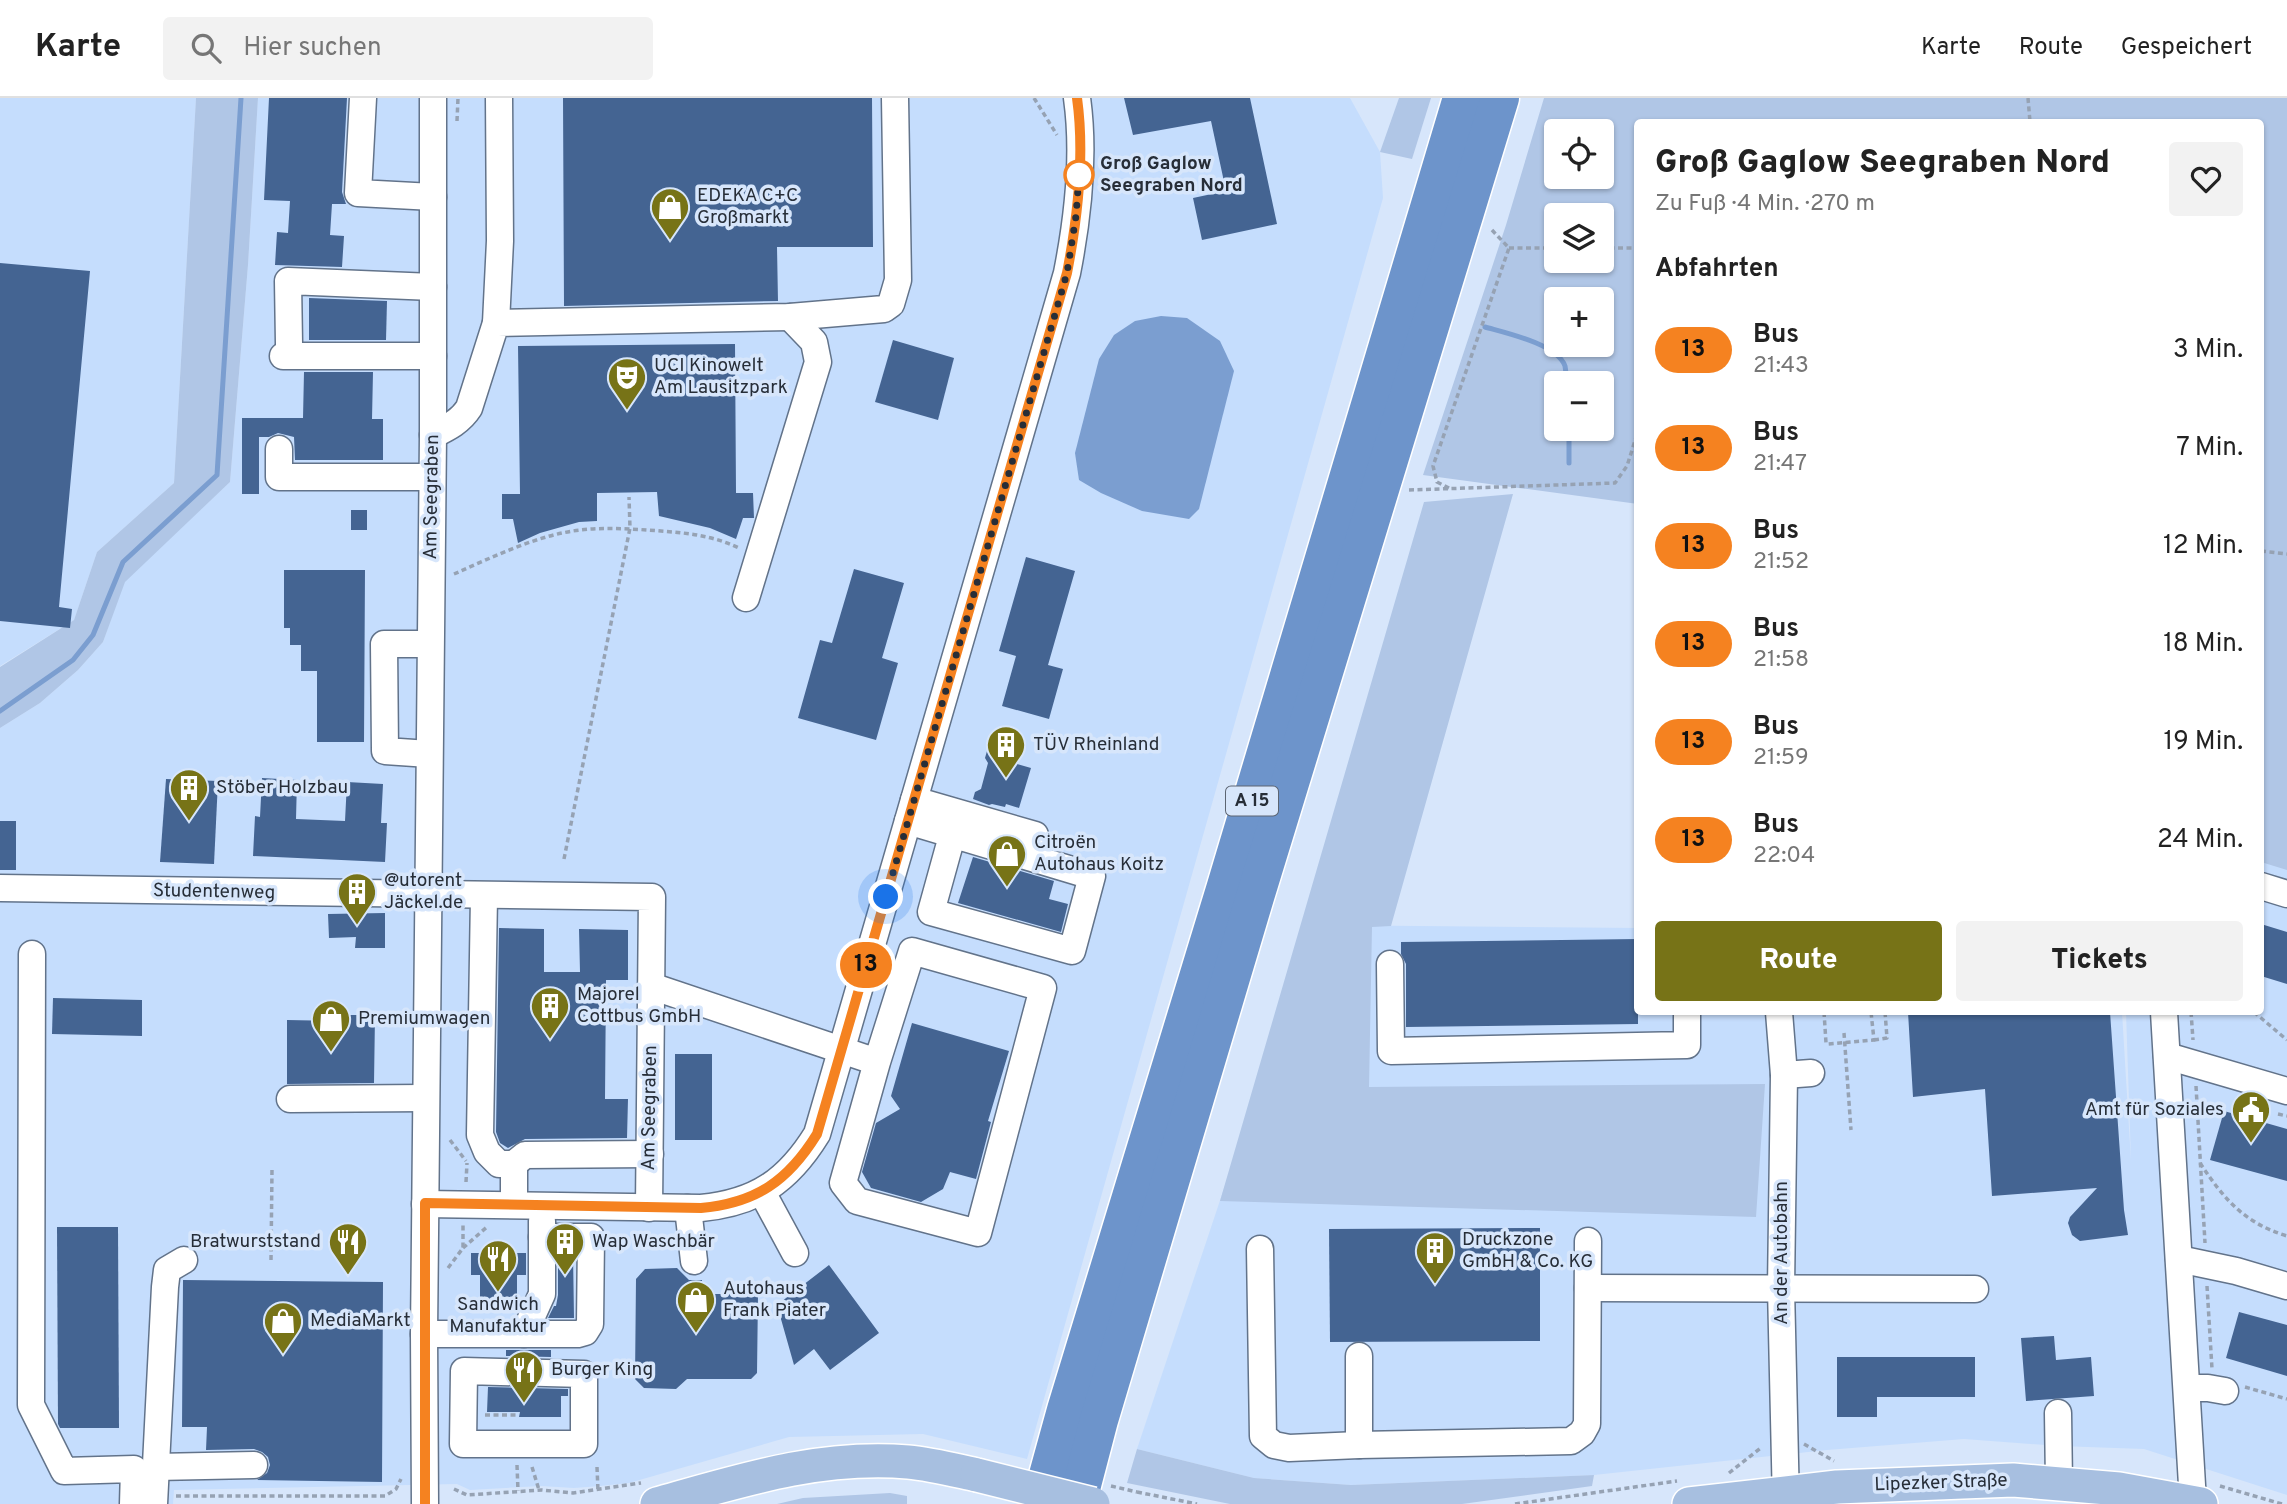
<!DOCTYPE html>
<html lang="de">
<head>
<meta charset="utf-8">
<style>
	:root { --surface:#fff; --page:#f2f2f2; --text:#222; --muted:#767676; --line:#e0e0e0; --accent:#777317 }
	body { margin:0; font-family:Overpass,sans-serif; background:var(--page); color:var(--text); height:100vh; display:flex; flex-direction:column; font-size:26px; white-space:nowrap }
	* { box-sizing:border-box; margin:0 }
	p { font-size:23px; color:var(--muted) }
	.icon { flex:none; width:38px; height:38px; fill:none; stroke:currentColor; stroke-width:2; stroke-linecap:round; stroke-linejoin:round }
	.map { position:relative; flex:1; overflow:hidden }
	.side { position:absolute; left:1634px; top:21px; width:630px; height:896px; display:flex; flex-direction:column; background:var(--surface); border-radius:7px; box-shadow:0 2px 5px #0004 }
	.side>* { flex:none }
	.badge { padding:0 14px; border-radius:23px; font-size:24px; line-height:46px }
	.controls { position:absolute; left:1544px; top:21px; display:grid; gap:14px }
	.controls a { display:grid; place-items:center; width:70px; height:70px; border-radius:7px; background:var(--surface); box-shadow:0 2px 5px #0004; font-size:35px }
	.you { position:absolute; width:35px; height:35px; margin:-18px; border:5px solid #fff; border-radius:50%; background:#1a73e8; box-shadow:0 0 0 10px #1a73e833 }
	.map>.badge { position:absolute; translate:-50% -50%; box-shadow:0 0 0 4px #fff }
	h2 { padding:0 21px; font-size:26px; line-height:63px }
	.round { display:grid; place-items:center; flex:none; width:74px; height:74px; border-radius:7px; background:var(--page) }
	.headline { display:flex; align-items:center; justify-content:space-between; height:119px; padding:0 21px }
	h1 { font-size:33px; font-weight:800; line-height:52px }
	.button { display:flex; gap:14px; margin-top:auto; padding:14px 21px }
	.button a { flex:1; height:80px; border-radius:7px; background:var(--accent); color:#fff; font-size:28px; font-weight:800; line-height:80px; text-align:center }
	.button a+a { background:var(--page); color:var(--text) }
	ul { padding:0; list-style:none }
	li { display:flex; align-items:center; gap:21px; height:98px; padding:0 21px }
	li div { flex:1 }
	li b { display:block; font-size:26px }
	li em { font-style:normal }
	li .badge { min-width:77px; font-weight:700; text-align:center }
	header { display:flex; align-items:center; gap:42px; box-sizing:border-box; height:98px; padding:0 35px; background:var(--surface); border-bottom:2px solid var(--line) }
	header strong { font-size:33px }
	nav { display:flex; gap:38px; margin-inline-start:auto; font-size:24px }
	.search { width:490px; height:63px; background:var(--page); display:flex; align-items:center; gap:18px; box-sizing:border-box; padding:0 24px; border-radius:7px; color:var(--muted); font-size:26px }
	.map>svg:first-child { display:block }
	.built { fill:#c5ddfd }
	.green { fill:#b0c6e6; fill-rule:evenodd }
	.water { fill:#7b9ed0 }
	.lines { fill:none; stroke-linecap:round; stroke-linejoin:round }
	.stream { stroke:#7b9ed0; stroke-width:5 }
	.building { fill:#446492 }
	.minor-casing { stroke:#62738a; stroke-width:29 }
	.major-casing { stroke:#fff; stroke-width:36 }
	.highway-casing { stroke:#fff; stroke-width:41 }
	.path { stroke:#96a2b3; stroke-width:3.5; stroke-dasharray:5 3.5; stroke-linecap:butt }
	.minor { stroke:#fff; stroke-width:26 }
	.major { stroke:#a7bfe0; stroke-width:33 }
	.highway { stroke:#6d94cb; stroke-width:38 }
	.major-bridge-casing { stroke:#fff; stroke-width:36; stroke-linecap:butt }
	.path-bridge { stroke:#96a2b3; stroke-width:3.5; stroke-dasharray:5 3.5; stroke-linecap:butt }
	.major-bridge { stroke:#a7bfe0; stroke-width:33 }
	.line-casing { stroke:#fff; stroke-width:16 }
	.line { stroke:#f58220; stroke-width:10 }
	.walk { stroke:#272e38; stroke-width:7; stroke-dasharray:0 12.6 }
	.stop-dot { fill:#fff; stroke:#f58220; stroke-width:3.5 }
	.labels { text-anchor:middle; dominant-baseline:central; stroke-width:7; stroke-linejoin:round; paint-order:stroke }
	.shield { fill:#d7e6fb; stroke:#5c6572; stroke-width:2 }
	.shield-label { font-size:18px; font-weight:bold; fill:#272e38 }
	.stop-label { font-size:19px; font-weight:bold; fill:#272e38; stroke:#d7e6fb; text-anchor:start }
	.poi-label { font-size:19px; fill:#272e38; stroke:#d7e6fb; text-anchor:start }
	.street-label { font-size:19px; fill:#272e38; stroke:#d7e6fb }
</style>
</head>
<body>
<header>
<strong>Karte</strong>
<div class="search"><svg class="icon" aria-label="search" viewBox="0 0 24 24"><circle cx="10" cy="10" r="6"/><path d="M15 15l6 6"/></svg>Hier suchen</div>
<nav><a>Karte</a><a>Route</a><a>Gespeichert</a></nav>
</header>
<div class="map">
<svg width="2287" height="1406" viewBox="0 0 2287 1406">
	<rect width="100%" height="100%" fill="#d7e6fb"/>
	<g class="built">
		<polygon points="0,0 196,0 174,385 97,454 74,522 0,568"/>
		<polygon points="258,0 1350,0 1380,54 1383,100 1027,1361 923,1336 789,1339 629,1385 600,1388 574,1390 541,1388 470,1392 457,1386 174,1392 173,1406 0,1406 0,630 40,605 78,572 103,544 124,484 230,384 248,167"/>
		<polygon points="2261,763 2287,770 2287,1397 2144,1351 2059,1348 1964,1341 1827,1352 1594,1377 1351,1387 1254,1380 1137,1351 1312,827 1638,830 1638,914 2122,914 2131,1063 2126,914 2261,914"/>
	</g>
	<g class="green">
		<polygon points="196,0 258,0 248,167 230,384 125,484 103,544 78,572 40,605 0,630 0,569 74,522 97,454 174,385"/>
		<polygon points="1399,0 1431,0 1412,61 1380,54"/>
		<path d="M1544,0H2287V772L2261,764V24H1638V406L1423,377L1506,127ZM1556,33H1601V79H1556ZM1601,117V163H1556V117ZM1556,201H1601V247H1556ZM1601,285V331H1556V285Z"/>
		<polygon points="1513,396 1391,828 1372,829 1369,989 1765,986 1756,1119 1220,1103 1424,404"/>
		<polygon points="1137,1351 1254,1380 1351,1387 1594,1377 1592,1388 1462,1406 1230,1406 1127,1385"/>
		<polygon points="890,1395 907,1398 907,1406 777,1406 803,1400"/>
	</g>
	<polygon class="water" points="1161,218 1187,220 1220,243 1234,273 1199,411 1189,421 1142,413 1101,395 1079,382 1075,355 1099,261 1114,237 1135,223"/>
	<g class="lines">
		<g class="stream">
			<path d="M1485,229C1506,235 1557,246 1565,268C1566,273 1566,280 1567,285"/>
			<polyline points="1569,331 1569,365"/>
			<polyline points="0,613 73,562 93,537 123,464 217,377 241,0"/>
		</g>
	</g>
	<g class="building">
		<polygon points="269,0 347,0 342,94 346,106 332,106 330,137 344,138 342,169 275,167 277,134 288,135 290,103 264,102"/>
		<polygon points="563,0 872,0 873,149 777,149 778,203 564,208"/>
		<polygon points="1124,0 1250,0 1277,126 1202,142 1193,100 1226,93 1211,23 1133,37"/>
		<polygon points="0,165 90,173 59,509 72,511 70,530 0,523"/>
		<polygon points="309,200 387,203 386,242 309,242"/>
		<polygon points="893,242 954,260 938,322 875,304"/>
		<polygon points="735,246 736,395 753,395 754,420 743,420 736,441 710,430 659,418 657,394 597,395 597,423 579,424 540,435 518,445 513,421 502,421 502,396 520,396 518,248"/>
		<polygon points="304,274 373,274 372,321 383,321 383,362 295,362 294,339 278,335 269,339 259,339 259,396 242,396 242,320 303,320"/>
		<rect x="351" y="412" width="16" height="20"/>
		<polygon points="1026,459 1075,473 1048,567 1063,571 1049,621 1002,608 1016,558 999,553"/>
		<polygon points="854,471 904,485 882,560 898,565 876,642 798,620 820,542 832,545"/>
		<polygon points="284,472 365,472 364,644 317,644 317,573 301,573 301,547 290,547 290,530 284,530"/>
		<polygon points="993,649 1001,651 1005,659 1018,662 1017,666 1031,670 1019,710 1006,706 1005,709 992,706 989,707 973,701 975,694 981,691 988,665 985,660 987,653"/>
		<polygon points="262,680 297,682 296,721 345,723 347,684 383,686 381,725 387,725 385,764 253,758 255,718 260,719"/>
		<polygon points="166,681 218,683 214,766 160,764"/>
		<rect x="0" y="723" width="16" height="49"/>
		<polygon points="973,759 1054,783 1049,801 1068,806 1061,834 958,805"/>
		<polygon points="385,815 385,850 355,850 356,839 329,840 328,816"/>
		<polygon points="2261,826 2287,834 2287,886 2261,878"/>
		<polygon points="499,830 544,831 544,874 580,874 579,831 628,832 628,882 606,882 605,1001 628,1001 627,1040 525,1041 508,1050 500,1045 496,1034"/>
		<polygon points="1638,841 1638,926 1406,929 1406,866 1401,856 1401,844"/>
		<polygon points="53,900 142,902 142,938 52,936"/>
		<polygon points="1908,914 2110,914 2124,1112 2128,1137 2080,1143 2072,1137 2068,1125 2070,1119 2097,1090 1992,1098 1985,991 1913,999"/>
		<polygon points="339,917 375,917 374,985 287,986 287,922 339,923"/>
		<polygon points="912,925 1009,953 988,1023 991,1024 976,1081 950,1074 943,1091 921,1104 871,1090 862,1074 876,1025 900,1011 891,998"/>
		<rect x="675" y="956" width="37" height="86"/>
		<polygon points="2224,1013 2287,1031 2287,1083 2210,1062"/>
		<polygon points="57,1129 118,1129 119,1330 60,1330 58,1326"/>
		<polygon points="1540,1130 1540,1243 1330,1244 1329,1131"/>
		<polygon points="471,1155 526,1155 526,1177 517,1177 517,1214 480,1213 480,1177 471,1177"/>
		<polygon points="558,1155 573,1155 574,1220 548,1220 554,1208 556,1208 558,1197"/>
		<polygon points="829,1167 879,1235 830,1272 814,1251 794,1267 777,1207"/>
		<polygon points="677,1170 689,1182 702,1182 702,1196 758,1196 757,1275 751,1281 687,1281 676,1291 644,1290 635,1281 636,1181 645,1171"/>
		<polygon points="183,1182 383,1184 382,1384 257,1382 267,1375 270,1367 268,1359 262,1354 254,1351 206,1352 207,1329 182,1329"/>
		<polygon points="2239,1214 2287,1227 2287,1278 2226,1260"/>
		<polygon points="2054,1238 2056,1262 2091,1259 2094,1298 2026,1303 2021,1240"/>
		<polygon points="506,1252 551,1252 551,1259 506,1258"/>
		<polygon points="1837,1259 1975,1259 1975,1299 1877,1299 1877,1319 1837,1319"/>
		<polygon points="488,1289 568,1291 568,1298 561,1298 561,1319 519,1319 520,1314 487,1314"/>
	</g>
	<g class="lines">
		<g class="minor-casing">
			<g id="minor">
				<polyline points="363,0 358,95 433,99"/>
				<polyline points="496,225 500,143 499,0"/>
				<polyline points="289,246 288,183 433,189"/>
				<polyline points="283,258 433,258"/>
				<path d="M433,337C447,330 460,324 469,310L496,225L790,219L884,211L891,206L898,182L895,0"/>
				<polyline points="279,351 279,379 432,379"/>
				<polyline points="746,500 818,264 814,244 790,219"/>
				<polyline points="429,656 385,653 384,546 430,546"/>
				<polyline points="914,702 1035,737"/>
				<polyline points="908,723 1092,778 1072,853 931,814 952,738"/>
				<polyline points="2261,788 2287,796"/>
				<polyline points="0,790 652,799 649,1110"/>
				<polyline points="484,798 480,1037 487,1054 499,1066 514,1066 514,1106"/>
				<polyline points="32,856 31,1307 64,1373 134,1371 133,1406"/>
				<polyline points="1390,866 1391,953 1687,947 1687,914"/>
				<polyline points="651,888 877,964 912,853 1043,890 978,1135 857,1103 843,1085 877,964"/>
				<polyline points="1779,914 1784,977 1781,1190 1786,1406"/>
				<polyline points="2164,914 2193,1404"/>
				<polyline points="2167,958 2287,993"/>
				<polyline points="1784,977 1811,975"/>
				<polyline points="290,1001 425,1000"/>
				<polyline points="514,1066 525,1057 650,1056"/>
				<polyline points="762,1094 795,1155"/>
				<path d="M425,1106L701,1110C756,1105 788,1083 817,1036L1067,175C1078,119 1085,57 1077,0"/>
				<polyline points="688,1110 694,1163"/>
				<polyline points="1260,1151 1263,1338 1274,1347 1289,1350 1359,1347 1571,1343 1582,1335 1587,1326 1588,1143"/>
				<polyline points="2179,1161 2236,1173 2287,1188"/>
				<polyline points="1588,1190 1975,1191"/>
				<polyline points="424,1236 578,1236 585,1234 590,1226 591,1139 542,1139"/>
				<polyline points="524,1236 542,1196 542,1123"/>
				<polyline points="1359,1258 1359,1347"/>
				<polygon points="464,1273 584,1276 584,1346 463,1346"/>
				<polyline points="2187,1290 2208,1290 2225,1293"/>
				<polyline points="2058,1315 2059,1386"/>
				<polyline points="156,1369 254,1367"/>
				<polyline points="154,1406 165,1189 167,1172 184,1162"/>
				<polyline points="425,1406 424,1236 433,337 433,0"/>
			</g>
		</g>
		<g class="major-casing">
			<g id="major">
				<path d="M657,1406C742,1382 819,1357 908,1364C931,1366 954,1372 977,1377"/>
				<polyline points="1689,1406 1837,1389 2013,1382 2119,1391 2201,1406"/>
			</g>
		</g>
		<g class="highway-casing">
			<g id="highway">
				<polyline points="1040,1406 1066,1312 1226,788 1462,0"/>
				<polyline points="1077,1406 1099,1322 1255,799 1500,0"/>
			</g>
		</g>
		<g class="path">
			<polyline points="1034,0 1057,37"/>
			<polyline points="2028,0 2030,24"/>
			<polyline points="457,23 458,0"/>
			<polyline points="1509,150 1556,150"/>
			<polyline points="1601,150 1638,150"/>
			<polyline points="1449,390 1437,384 1433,368 1509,150 1490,130"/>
			<polyline points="1409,392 1615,385 1627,368 1638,333"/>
			<polyline points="2261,453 2287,456"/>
			<path d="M454,476C493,459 537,437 580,432C607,429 634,431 661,433C688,435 714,438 739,450"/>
			<polyline points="564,761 630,430 629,399"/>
			<polyline points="1824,914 1826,945 1828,946 1874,942 1871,914"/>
			<polyline points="2191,914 2193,942"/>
			<polyline points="2254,914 2287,942"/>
			<polyline points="1844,935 1851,1032"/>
			<polyline points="1874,942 1887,940 1885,914"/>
			<polyline points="2196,988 2205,1145"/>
			<polyline points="2278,1016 2287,1018"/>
			<polyline points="450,1042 466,1063"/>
			<path d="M2200,1065C2224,1101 2244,1125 2287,1138"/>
			<polyline points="466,1084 467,1065"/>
			<polyline points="463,1150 488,1128"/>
			<polyline points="271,1162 272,1071"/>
			<polyline points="448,1170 463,1150 463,1127"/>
			<polyline points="2207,1188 2212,1271"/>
			<polyline points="2245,1289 2287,1301"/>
			<polyline points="485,1317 516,1317 516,1314"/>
			<polyline points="1804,1346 1834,1363"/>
			<polyline points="517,1367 518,1393"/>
			<polyline points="532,1369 539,1392"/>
			<polyline points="597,1369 598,1393"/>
			<polyline points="1729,1375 1762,1349"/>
			<polyline points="2220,1388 2282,1406"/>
			<polyline points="454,1391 467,1397 542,1392 573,1395 641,1385"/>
			<polyline points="1137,1394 1197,1406"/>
			<polyline points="176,1398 385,1398 396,1391 401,1381"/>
			<polyline points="1515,1406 1677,1383"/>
		</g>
		<use href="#minor" class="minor"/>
		<use href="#major" class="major"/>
		<use href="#highway" class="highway"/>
		<g class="major-bridge-casing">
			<polyline id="major-bridge" points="977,1377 1093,1406"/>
		</g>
		<polyline class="path-bridge" points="1111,1388 1137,1394"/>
		<use href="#major-bridge" class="major-bridge"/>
	</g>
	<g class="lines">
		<g class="line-casing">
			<path id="line" d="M425,1406V1105L701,1110C756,1105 788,1083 817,1036L1067,175C1078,118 1085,57 1077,0"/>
		</g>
		<use href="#line" class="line"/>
		<polyline class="walk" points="886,799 1067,175 1076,118 1079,77"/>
	</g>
	<defs>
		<g id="shop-pin" transform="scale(2.0125)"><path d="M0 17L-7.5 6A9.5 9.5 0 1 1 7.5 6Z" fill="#777317" stroke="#d7e6fb"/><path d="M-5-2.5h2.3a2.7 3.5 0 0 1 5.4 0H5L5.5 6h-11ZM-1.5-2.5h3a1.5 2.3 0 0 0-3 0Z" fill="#fff"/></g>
		<g id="theatre-pin" transform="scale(2.0125)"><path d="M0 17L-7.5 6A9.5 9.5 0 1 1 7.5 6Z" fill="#777317" stroke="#d7e6fb"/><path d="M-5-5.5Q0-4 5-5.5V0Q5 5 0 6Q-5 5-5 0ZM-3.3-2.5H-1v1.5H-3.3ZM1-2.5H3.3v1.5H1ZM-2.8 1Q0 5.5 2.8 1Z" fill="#fff"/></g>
		<g id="building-pin" transform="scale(2.0125)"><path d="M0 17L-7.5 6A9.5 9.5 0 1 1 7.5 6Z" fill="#777317" stroke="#d7e6fb"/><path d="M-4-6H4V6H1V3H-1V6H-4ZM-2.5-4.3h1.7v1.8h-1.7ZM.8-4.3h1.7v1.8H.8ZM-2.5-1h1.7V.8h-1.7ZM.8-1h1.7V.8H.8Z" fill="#fff"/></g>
		<g id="civic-pin" transform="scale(2.0125)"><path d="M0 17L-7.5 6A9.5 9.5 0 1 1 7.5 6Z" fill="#777317" stroke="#d7e6fb"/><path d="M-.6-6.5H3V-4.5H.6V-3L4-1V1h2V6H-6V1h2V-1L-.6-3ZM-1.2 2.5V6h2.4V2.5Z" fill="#fff"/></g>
		<g id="restaurant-pin" transform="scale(2.0125)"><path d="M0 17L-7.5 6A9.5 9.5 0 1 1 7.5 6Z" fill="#777317" stroke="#d7e6fb"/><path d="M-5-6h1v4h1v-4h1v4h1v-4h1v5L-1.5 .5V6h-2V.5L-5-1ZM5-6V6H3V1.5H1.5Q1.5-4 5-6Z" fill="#fff"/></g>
	</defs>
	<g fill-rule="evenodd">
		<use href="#shop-pin" x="670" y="109"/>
		<use href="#theatre-pin" x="627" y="279"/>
		<use href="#building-pin" x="1006" y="647"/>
		<use href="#building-pin" x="189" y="690"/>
		<use href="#shop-pin" x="1007" y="756"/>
		<use href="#building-pin" x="357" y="794"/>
		<use href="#building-pin" x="550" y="908"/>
		<use href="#shop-pin" x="331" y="921"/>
		<use href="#civic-pin" x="2251" y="1012"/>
		<use href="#restaurant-pin" x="348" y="1144"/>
		<use href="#building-pin" x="565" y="1144"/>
		<use href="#building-pin" x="1435" y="1153"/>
		<use href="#restaurant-pin" x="498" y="1161"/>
		<use href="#shop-pin" x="696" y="1202"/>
		<use href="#shop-pin" x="283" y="1223"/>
		<use href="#restaurant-pin" x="524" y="1272"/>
	</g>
	<circle class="stop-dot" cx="1079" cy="77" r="14"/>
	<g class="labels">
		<rect class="shield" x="1226" y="688.5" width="52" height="29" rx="5"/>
		<g class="shield-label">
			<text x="1252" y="703">A 15</text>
		</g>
		<g class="stop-label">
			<text x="1100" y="66">Groß Gaglow<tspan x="1100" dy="22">Seegraben Nord</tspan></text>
		</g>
		<g class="poi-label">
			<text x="697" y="98">EDEKA C+C<tspan x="697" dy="22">Großmarkt</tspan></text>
			<text x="654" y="268">UCI Kinowelt<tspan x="654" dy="22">Am Lausitzpark</tspan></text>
			<text x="1033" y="647">TÜV Rheinland</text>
			<text x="216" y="690">Stöber Holzbau</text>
			<text x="1034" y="745">Citroën<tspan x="1034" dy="22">Autohaus Koitz</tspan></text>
			<text x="384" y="783">@utorent<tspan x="384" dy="22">Jäckel.de</tspan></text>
			<text x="577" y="897">Majorel<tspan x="577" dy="22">Cottbus GmbH</tspan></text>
			<text x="358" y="921">Premiumwagen</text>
			<text x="2224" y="1012" text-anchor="end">Amt für Soziales</text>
			<text x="1462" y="1142">Druckzone<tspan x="1462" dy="22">GmbH &amp; Co. KG</tspan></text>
			<text x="321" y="1144" text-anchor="end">Bratwurststand</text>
			<text x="592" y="1144">Wap Waschbär</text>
			<text x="723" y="1191">Autohaus<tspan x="723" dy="22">Frank Piater</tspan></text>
			<text x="498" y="1207" text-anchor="middle">Sandwich<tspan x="498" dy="22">Manufaktur</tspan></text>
			<text x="310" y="1223">MediaMarkt</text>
			<text x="551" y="1272">Burger King</text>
		</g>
		<g class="street-label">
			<text transform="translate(432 399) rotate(-89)">Am Seegraben</text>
			<text transform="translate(214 794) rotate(1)">Studentenweg</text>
			<text transform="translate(650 1010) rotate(-89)">Am Seegraben</text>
			<text transform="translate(1782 1155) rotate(-90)">An der Autobahn</text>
			<text transform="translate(1941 1385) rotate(-2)">Lipezker Straße</text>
		</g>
	</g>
</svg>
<div class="controls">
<a><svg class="icon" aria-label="locate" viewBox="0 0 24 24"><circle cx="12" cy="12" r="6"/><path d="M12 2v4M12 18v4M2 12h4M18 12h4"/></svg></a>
<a><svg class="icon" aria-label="layers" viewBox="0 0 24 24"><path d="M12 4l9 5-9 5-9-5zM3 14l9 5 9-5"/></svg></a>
<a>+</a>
<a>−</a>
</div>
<div class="you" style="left:886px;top:799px"></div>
<b class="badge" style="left:866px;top:867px;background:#f58220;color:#111">13</b>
<section class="side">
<div class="headline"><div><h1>Groß Gaglow Seegraben Nord</h1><p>Zu Fuß · 4 Min. · 270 m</p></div><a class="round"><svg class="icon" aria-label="heart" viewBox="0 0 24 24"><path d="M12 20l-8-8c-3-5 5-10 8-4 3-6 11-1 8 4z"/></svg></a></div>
<h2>Abfahrten</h2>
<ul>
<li><span class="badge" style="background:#f58220;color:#111">13</span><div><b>Bus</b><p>21:43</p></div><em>3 Min.</em></li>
<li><span class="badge" style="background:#f58220;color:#111">13</span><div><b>Bus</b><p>21:47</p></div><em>7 Min.</em></li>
<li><span class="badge" style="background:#f58220;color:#111">13</span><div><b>Bus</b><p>21:52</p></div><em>12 Min.</em></li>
<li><span class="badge" style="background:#f58220;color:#111">13</span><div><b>Bus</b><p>21:58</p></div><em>18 Min.</em></li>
<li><span class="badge" style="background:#f58220;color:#111">13</span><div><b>Bus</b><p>21:59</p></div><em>19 Min.</em></li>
<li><span class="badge" style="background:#f58220;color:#111">13</span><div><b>Bus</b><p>22:04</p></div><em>24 Min.</em></li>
</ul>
<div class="button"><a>Route</a><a>Tickets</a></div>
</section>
</div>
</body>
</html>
